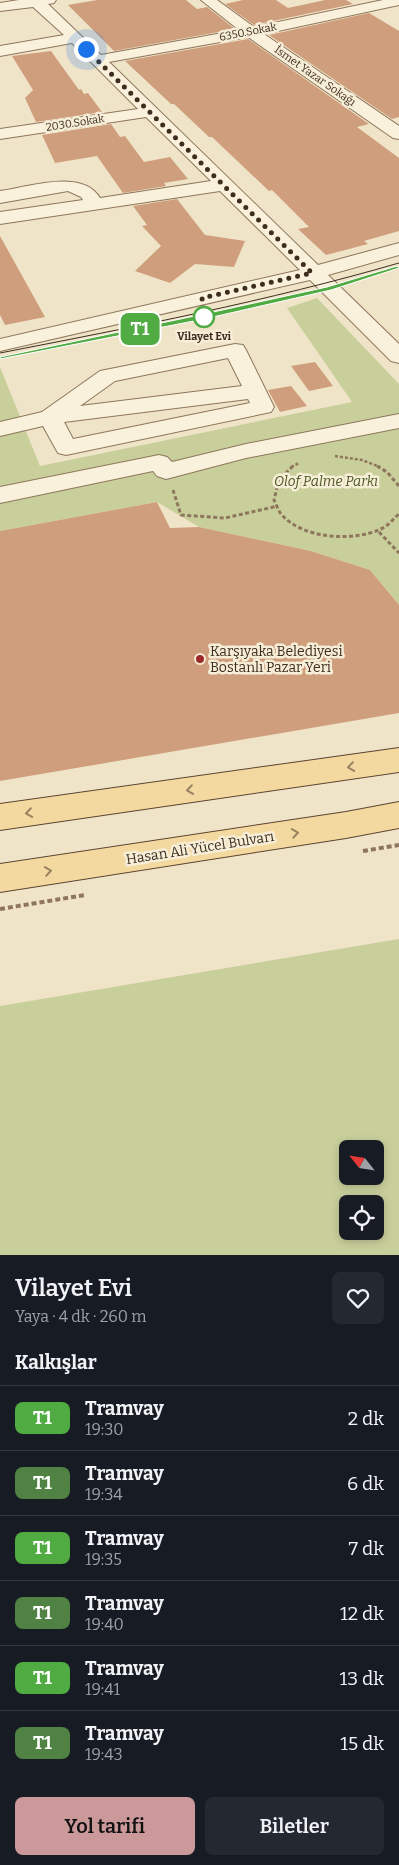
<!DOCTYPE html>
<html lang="tr">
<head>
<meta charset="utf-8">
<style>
	:root { --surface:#171b24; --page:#242831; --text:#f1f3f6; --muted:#9ea1a6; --line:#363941; --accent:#cc999b }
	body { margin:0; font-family:Bitter,serif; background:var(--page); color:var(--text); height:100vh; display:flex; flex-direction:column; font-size:19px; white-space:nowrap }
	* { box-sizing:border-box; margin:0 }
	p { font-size:16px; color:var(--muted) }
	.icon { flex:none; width:28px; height:28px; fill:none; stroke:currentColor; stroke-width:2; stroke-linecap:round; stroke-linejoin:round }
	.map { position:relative; height:1255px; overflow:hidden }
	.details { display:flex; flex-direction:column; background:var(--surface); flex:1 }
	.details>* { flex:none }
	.badge { padding:0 10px; border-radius:8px; font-size:18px; line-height:32px }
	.needle { width:32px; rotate:300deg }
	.tools { position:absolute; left:339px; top:1140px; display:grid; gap:10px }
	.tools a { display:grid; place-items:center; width:45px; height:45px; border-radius:8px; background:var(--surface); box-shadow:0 2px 8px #0003; font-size:25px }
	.you { position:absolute; width:25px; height:25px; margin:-12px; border:4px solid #fff; border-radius:50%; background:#1a73e8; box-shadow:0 0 0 8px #1a73e833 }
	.map>.badge { position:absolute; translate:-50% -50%; box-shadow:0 0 0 2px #fff }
	h2 { padding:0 15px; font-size:19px; line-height:45px }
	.round { display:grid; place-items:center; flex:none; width:52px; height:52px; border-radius:8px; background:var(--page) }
	.overview { display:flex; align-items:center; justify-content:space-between; height:85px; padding:0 15px }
	h1 { font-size:24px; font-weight:600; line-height:38px }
	.primary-button { display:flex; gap:10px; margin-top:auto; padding:10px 15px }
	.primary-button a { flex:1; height:58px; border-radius:8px; background:var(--accent); color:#111; font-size:20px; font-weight:600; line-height:58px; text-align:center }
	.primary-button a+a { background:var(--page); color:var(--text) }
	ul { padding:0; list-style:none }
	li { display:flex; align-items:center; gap:15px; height:65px; padding:0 15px; border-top:1px solid var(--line) }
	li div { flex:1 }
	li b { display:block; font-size:19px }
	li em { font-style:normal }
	li .badge { min-width:55px; font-weight:700; text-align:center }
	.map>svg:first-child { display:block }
	.green { fill:#c9cf9b; fill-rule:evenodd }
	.building { fill:#cf9f7d }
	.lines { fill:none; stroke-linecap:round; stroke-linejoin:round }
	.minor-casing { stroke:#8d765c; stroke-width:2 }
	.major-casing { stroke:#5b4430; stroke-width:2 }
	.path-far2 { stroke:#8d765c; stroke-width:2.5; stroke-dasharray:3 2; stroke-linecap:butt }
	.path-far1 { stroke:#8d765c; stroke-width:3; stroke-dasharray:4 2.5; stroke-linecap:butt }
	.path { stroke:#8d765c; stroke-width:4; stroke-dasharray:5 3; stroke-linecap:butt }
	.minor { fill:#faf1dc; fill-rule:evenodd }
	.major { fill:#f3d9a0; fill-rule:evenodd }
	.tram { stroke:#3d2e20; stroke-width:1 }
	.oneway { stroke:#988460 }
	.line { fill:#50ab43; stroke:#fff }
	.walk { stroke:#3d2e20; stroke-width:5; stroke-dasharray:0 9 }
	.stop-dot { fill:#fff; stroke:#50ab43; stroke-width:2.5 }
	.poi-dot { fill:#9e2a2b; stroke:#f7eed8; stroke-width:2 }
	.labels { text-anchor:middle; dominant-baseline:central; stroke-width:5; stroke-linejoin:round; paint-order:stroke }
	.far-street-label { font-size:11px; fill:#3d2e20; stroke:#f7eed8 }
	.far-stop-label { font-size:11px; font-weight:bold; fill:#3d2e20; stroke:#f7eed8 }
	.park-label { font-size:14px; font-style:italic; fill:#4d5a26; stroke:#f7eed8 }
	.poi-label { font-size:14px; fill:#3d2e20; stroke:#f7eed8; text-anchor:start }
	.street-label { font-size:14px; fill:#3d2e20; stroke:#f7eed8 }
</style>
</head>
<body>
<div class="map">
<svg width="399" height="1255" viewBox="0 0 399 1255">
	<rect width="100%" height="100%" fill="#f0e4c8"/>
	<g class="green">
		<polygon points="317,298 399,384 399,605 370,570 311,551 199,527 157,502 0,531 0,367 40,466 352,402 287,308"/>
		<path d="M399,939V1255H0V1006ZM348,1149H375V1176H348ZM348,1204H375V1231H348Z"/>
	</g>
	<g class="building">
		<polygon points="97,0 186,0 197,9 207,7 235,29 114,51 68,5"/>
		<polygon points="243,0 276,0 288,8 325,0 346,0 353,4 254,25 225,4"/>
		<polygon points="369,13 399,31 399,117 392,119 269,35"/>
		<polygon points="248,39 369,124 357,127 399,158 399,231 364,241 368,244 326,255 298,229 309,227 272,190 269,191 212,137 209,137 174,104 171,104 125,61"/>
		<polygon points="51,51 79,90 81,89 84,94 88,93 102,112 36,122 25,98 33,90 12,56"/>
		<polygon points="111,124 120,137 125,136 144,162 170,157 188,179 164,183 166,186 123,193 97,156 55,163 42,135"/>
		<polygon points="177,199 205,235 245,241 234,267 195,264 170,283 135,271 161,246 142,226 147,225 133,206"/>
		<polygon points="0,236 45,317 5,325 0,315"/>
		<polygon points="315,362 333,386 309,391 291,366"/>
		<polygon points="291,386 307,406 280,412 268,390"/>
		<polygon points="157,502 170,528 199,527 311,551 370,570 399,605 399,713 0,781 0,531"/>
	</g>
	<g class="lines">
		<g class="minor-casing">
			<g id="minor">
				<path d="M19,0H56L54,3L48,4L101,55L239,30L201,0H217L254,27L383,0H399V5L264,34L399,126V139L393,138L248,37L109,62L318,265L399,243V255L328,275L399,344V363L391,361L310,280L0,351V339L300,270L220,191L0,224V212L83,200L81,197L68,191L0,203V191C28,187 83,168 100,198L211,181L146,117L0,139V129L138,109L72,43L0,56V46L64,35L33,7L0,11V3Z"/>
				<path d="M235,344L243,345L246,350L274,407L271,412L66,455L58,453L43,426L0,436V422L42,412L100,371ZM228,358L242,386L80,406L115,381ZM248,399L250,403L73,439L64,422Z"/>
				<polygon points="399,414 399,428 246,458 166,479 157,476 153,471 0,503 0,487 159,455 167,457 172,462 246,444"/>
			</g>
		</g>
		<g class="major-casing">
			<g id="major">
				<polygon points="399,748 399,772 0,830 0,804"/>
				<polygon points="399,802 399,828 346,838 0,892 0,864 346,812"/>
			</g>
		</g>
		<g class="path-far2">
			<polyline points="335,456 362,460 380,467"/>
			<polyline points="291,467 299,463"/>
		</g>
		<g class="path-far1">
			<path d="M293,466L279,480L274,500C276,504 278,510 281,514C302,539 353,542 381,529C388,526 393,519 399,514"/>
			<polyline points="377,466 387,472 399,486"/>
			<polyline points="173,490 181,515 225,518 278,506"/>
			<polyline points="379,532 399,553"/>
		</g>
		<g class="path">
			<polyline points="363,851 399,845"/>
			<polyline points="0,909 85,895"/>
		</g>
		<use href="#minor" class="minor"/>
		<use href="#major" class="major"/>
		<path class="tram" d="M0,353C134,327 268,301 399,263"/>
	</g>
	<defs><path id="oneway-chevron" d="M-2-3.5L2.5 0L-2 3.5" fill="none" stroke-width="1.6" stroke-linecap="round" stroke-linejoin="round" transform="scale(1.25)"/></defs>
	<g class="oneway">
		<use href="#oneway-chevron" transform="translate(351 767) rotate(172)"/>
		<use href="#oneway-chevron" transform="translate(190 790) rotate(172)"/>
		<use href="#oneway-chevron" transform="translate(29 813) rotate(172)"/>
		<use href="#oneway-chevron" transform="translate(295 833) rotate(-9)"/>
		<use href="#oneway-chevron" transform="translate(48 871) rotate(-9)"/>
	</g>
	<polygon class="line" points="397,266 399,268 331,290 204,319 0,359 0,357 204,314 327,287"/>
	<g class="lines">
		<polyline class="walk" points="86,49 312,273 202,298 204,317"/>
	</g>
	<circle class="stop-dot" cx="204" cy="317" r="10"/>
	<circle class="poi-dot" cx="200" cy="659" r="5"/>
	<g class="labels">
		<g class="far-street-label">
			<text transform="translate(248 32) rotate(-11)">6350.Sokak</text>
			<text transform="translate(315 76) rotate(35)">İsmet Yazar Sokağı</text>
			<text transform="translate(75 123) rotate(-9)">2030.Sokak</text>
		</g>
		<g class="far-stop-label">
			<text x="204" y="336">Vilayet Evi</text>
		</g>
		<g class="park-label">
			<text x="326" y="481">Olof Palme Parkı</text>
		</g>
		<g class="poi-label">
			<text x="210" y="651">Karşıyaka Belediyesi<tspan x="210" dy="16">Bostanlı Pazar Yeri</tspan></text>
		</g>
		<g class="street-label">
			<text transform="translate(200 848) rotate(-9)">Hasan Ali Yücel Bulvarı</text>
		</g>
	</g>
</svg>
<div class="tools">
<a><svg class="needle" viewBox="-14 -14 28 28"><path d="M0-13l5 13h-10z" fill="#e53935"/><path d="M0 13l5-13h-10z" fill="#9ea1a6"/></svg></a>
<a><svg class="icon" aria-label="locate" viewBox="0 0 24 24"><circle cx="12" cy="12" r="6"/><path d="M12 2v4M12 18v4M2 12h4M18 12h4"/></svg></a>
</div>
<div class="you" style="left:86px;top:49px"></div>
<b class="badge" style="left:140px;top:329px;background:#50ab43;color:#fff">T1</b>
</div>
<section class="details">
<div class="overview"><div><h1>Vilayet Evi</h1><p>Yaya · 4 dk · 260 m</p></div><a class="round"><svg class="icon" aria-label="heart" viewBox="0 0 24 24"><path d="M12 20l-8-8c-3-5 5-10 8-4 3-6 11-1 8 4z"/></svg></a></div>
<h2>Kalkışlar</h2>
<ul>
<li><span class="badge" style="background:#50ab43;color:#fff">T1</span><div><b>Tramvay</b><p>19:30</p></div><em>2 dk</em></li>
<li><span class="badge" style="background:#508243;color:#fff">T1</span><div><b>Tramvay</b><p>19:34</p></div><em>6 dk</em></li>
<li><span class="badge" style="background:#50ab43;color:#fff">T1</span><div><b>Tramvay</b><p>19:35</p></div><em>7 dk</em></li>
<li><span class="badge" style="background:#508243;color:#fff">T1</span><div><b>Tramvay</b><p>19:40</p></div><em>12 dk</em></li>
<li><span class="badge" style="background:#50ab43;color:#fff">T1</span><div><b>Tramvay</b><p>19:41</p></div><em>13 dk</em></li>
<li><span class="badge" style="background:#508243;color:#fff">T1</span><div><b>Tramvay</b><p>19:43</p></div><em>15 dk</em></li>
</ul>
<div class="primary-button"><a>Yol tarifi</a><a>Biletler</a></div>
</section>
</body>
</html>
